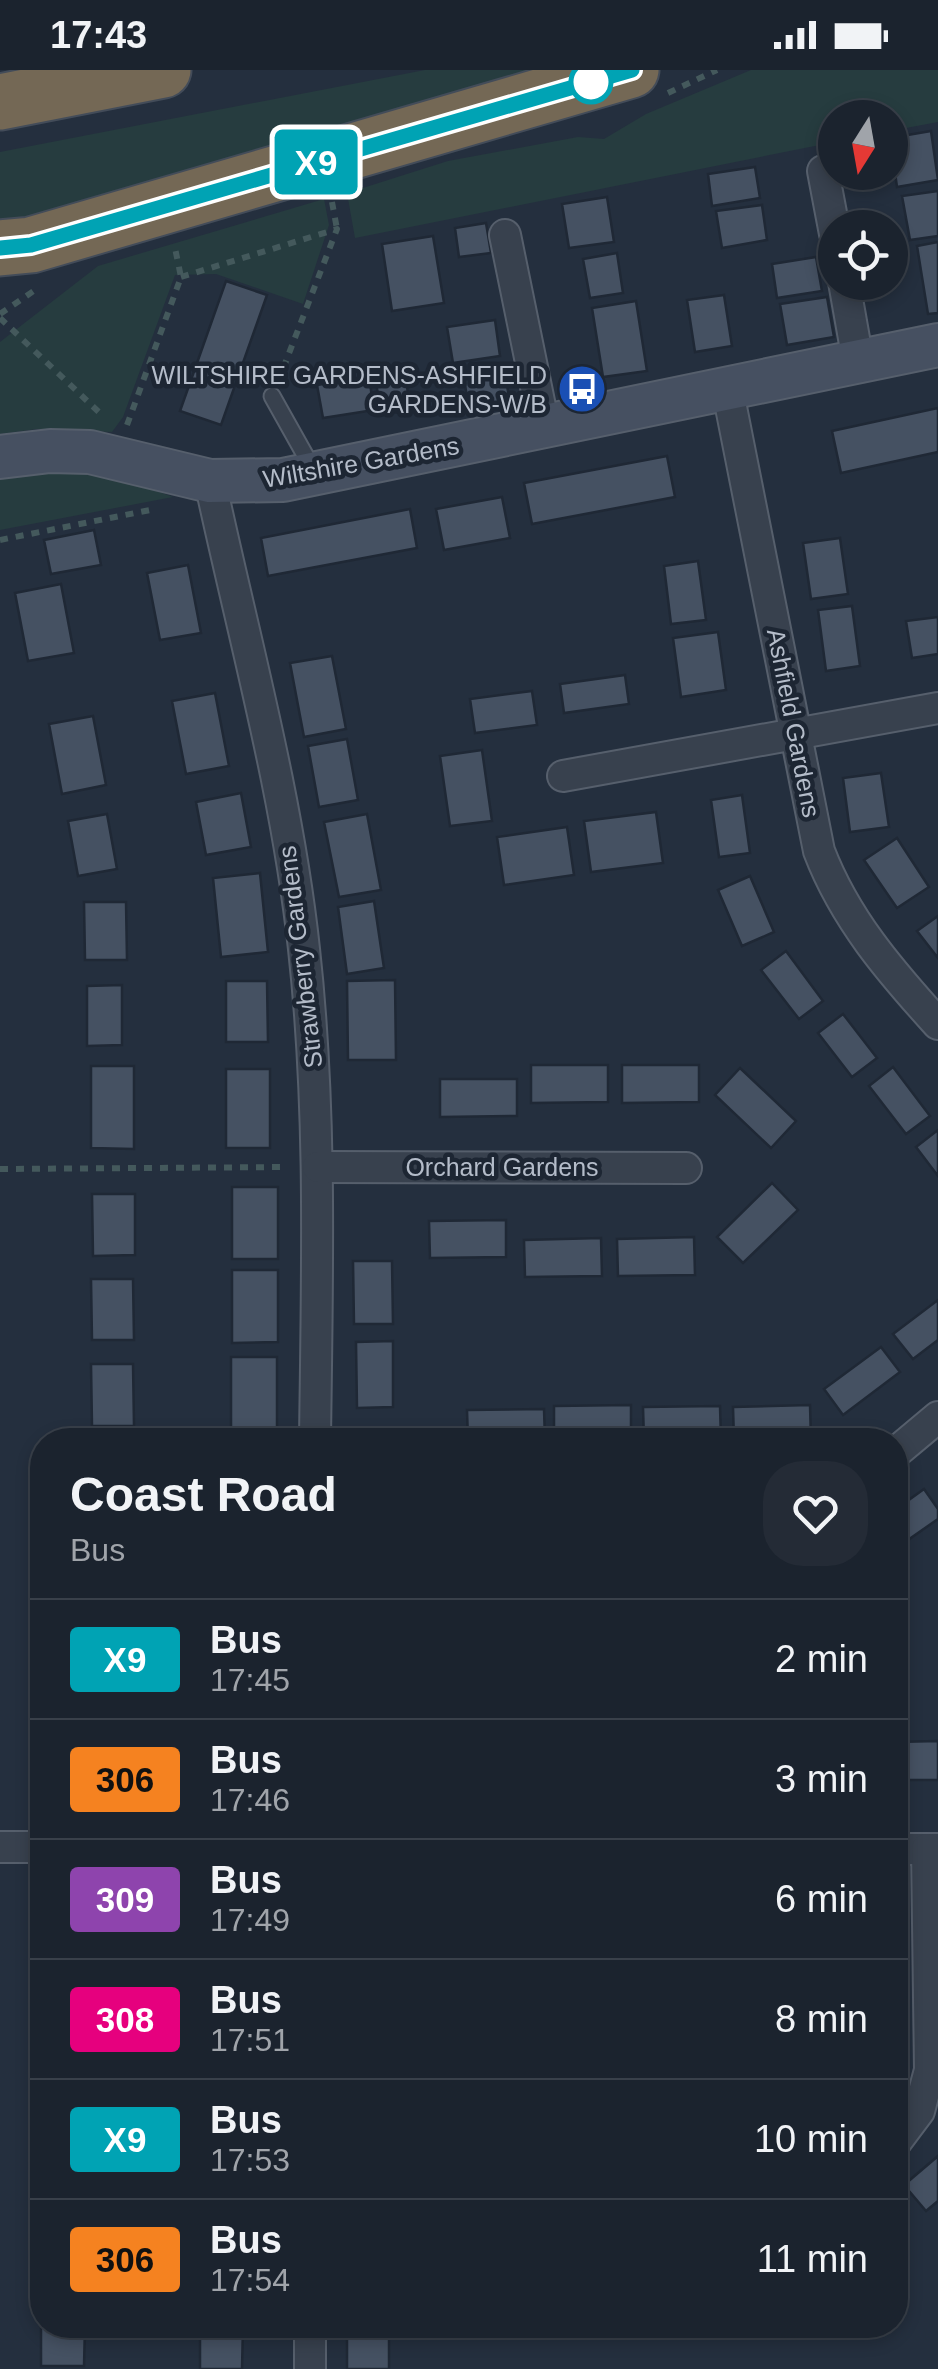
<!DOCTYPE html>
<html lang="en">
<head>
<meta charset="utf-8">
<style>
	:root { --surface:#1b232e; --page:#242b36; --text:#f1f3f6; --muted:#a0a4aa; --line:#39404a }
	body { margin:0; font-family:Arial,sans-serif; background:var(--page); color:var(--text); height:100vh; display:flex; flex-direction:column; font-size:38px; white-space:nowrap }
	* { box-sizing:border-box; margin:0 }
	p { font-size:32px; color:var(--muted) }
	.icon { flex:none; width:55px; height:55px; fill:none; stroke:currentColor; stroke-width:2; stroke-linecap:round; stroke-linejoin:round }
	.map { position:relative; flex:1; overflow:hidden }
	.side { position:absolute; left:30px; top:1358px; width:878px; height:910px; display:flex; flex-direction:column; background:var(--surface); border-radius:40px; box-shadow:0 5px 15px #0003,0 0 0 2px var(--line) }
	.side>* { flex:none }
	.badge { padding:0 20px; border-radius:8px; font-size:35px; line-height:65px }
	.needle { width:65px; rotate:191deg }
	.tools { position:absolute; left:818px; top:30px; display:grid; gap:20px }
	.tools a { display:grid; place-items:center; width:90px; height:90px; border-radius:50%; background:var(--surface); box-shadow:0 5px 15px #0003,0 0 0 2px var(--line); font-size:50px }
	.map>.badge { position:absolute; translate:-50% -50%; box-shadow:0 0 0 5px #fff }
	.round { display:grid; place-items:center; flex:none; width:105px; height:105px; border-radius:40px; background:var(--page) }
	.head { display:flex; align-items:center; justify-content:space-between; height:170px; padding:0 40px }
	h1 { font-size:48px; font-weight:700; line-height:75px }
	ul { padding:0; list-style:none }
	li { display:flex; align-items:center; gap:30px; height:120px; padding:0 40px; border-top:2px solid var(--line) }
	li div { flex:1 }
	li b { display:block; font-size:38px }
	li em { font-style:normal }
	li .badge { min-width:110px; font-weight:700; text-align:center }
	.status { display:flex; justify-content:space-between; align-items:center; height:70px; padding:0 50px; background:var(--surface); direction:ltr }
	.status svg { height:28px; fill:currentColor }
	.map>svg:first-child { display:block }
	.green { fill:#263c3f }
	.building { fill:#455162; stroke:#1f2835; stroke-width:2.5 }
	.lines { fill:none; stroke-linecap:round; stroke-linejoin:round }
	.lane-casing { stroke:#565f6c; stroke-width:19 }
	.street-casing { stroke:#565f6c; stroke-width:34 }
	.secondary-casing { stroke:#565f6c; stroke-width:46 }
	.highway-casing { stroke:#434c59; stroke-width:59 }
	.path { stroke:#44595c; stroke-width:6; stroke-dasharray:8 8; stroke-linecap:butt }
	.lane { stroke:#38414e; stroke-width:15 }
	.street { stroke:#38414e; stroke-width:30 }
	.secondary { stroke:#465061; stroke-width:42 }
	.highway { stroke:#746855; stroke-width:55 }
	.line-casing { stroke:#fff; stroke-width:22 }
	.line { stroke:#00a3b4; stroke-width:15 }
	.stop-dot { fill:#fff; stroke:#00a3b4; stroke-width:5 }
	.labels { text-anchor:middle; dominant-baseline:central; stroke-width:9; stroke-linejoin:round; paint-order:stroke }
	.poi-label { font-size:25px; fill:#b4bcc9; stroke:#1d2633; text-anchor:end }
	.street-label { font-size:25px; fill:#b4bcc9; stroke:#1d2633 }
</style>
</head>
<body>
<div class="status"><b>17:43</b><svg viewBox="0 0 49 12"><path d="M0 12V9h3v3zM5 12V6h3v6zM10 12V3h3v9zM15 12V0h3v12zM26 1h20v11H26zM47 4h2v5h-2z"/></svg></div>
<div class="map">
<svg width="938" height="2299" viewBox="0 0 938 2299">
	<rect width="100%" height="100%" fill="#242f3e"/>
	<g class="green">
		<polygon points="425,0 551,0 46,155 0,152 0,82"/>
		<polygon points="751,0 938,0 938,52 890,61 890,48 835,48 835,72 355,168 347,123 448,91 578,67 604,69 646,44"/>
		<polygon points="324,129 329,155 303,234 216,204 175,205 123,347 112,362 37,359 0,364 0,272 98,196"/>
		<polygon points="50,396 103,401 173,427 0,460 0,406"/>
	</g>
	<g class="building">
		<polygon points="931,61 938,110 897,117 890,68"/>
		<polygon points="755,97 760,128 712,136 708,104"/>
		<polygon points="938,121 938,166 910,170 902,126"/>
		<polygon points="607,127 614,172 569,178 562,134"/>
		<polygon points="762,135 767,170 722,178 716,141"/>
		<polygon points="486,153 491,183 459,187 455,158"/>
		<polygon points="433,166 444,233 392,241 382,174"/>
		<polygon points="938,172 938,243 928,244 917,176"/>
		<polygon points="617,183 623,223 590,228 583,189"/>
		<polygon points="816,187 822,221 777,228 772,194"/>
		<polygon points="226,211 267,225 221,355 180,341"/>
		<polygon points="724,225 732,276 695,282 687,230"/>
		<polygon points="827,227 834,267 787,275 780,234"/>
		<polygon points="636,231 647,301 603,307 592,238"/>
		<polygon points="495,250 500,286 453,293 447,257"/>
		<polygon points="403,294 411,340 381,345 374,299"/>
		<polygon points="504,296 510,334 469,340 463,302"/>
		<polygon points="369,307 374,340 323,348 317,315"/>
		<polygon points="938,338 938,382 841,403 832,361"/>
		<polygon points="667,386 675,427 532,454 524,413"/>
		<polygon points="502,427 510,468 444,480 436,439"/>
		<polygon points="410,439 417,478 268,506 261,468"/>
		<polygon points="94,460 101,495 51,504 44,470"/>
		<polygon points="840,468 848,524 811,529 803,473"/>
		<polygon points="698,491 706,550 671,554 664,496"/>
		<polygon points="188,495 201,563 160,570 147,503"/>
		<polygon points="61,514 74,583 28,591 15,523"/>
		<polygon points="852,536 860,596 826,601 818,540"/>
		<polygon points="938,547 938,584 912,588 906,551"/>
		<polygon points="718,562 726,620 681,627 673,568"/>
		<polygon points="332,586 346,659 304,667 290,593"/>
		<polygon points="625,605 629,634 564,643 560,614"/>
		<polygon points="532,621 537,655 475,663 470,629"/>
		<polygon points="215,623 229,696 186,704 172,631"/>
		<polygon points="93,646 106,715 62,724 49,654"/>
		<polygon points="347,669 358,730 319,737 308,676"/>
		<polygon points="482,680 492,751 450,756 440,686"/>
		<polygon points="881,703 889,757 850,762 843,708"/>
		<polygon points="241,723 251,777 206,785 196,732"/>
		<polygon points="742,725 750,783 719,787 711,730"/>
		<polygon points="656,742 663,793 591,802 584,751"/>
		<polygon points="107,744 117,799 78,806 68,751"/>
		<polygon points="367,744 381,820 339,827 324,752"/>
		<polygon points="567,757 574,805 504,815 497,767"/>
		<polygon points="897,768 929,817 897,838 864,790"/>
		<polygon points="260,803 268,882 221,887 213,808"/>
		<polygon points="750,806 774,862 742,876 718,820"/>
		<polygon points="374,831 384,898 347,904 338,837"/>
		<polygon points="84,832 126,832 127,890 85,890"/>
		<polygon points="938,846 938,888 917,861"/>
		<polygon points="786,881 823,931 799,949 761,900"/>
		<polygon points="395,910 396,990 348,990 347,911"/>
		<polygon points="226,911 267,911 268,972 226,972"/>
		<polygon points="122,915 122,975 87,976 87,916"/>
		<polygon points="843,944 877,988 852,1007 818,963"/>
		<polygon points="531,995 608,995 608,1032 531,1033"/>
		<polygon points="622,995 699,995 699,1032 622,1033"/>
		<polygon points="91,996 134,996 134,1079 91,1078"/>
		<polygon points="893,997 930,1046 906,1064 869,1016"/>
		<polygon points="740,998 796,1051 771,1078 715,1025"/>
		<rect x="226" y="999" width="44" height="79"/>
		<polygon points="440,1009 517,1009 517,1046 440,1047"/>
		<polygon points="938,1060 938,1106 916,1077"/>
		<polygon points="772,1113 798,1140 743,1193 717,1167"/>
		<rect x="232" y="1117" width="46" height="72"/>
		<polygon points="92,1124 135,1124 135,1185 93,1186"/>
		<polygon points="506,1150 506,1187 430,1188 429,1151"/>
		<polygon points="694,1167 695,1205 618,1206 617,1169"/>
		<polygon points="601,1168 602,1206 525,1207 524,1170"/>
		<polygon points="353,1191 392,1191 393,1254 354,1254"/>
		<polygon points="232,1200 278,1200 278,1272 232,1273"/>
		<polygon points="91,1209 133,1209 134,1270 92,1270"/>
		<polygon points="938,1230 938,1270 913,1289 893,1264"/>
		<polygon points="393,1271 393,1337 357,1338 356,1272"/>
		<polygon points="881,1277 900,1302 843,1345 824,1319"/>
		<rect x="231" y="1287" width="46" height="72"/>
		<polygon points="91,1294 133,1294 134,1356 92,1356"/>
		<polygon points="631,1335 631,1370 554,1370 554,1336"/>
		<polygon points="810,1335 811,1370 734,1370 733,1337"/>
		<polygon points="720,1336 721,1370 644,1370 643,1337"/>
		<polygon points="544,1339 545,1370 468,1370 467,1340"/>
		<rect x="93" y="1365" width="42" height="5"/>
		<polygon points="924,1419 938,1439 938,1449 895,1479 895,1440"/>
		<polygon points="938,1671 938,1710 895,1710 895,1672"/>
		<polygon points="40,1940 42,1940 42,2060 39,2060"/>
		<rect x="40" y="2084" width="2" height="65"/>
		<polygon points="938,2086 938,2131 926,2141 904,2115"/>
		<polygon points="41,2169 42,2255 85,2255 84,2296 41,2296"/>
		<polygon points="200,2255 243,2255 242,2299 200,2299"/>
		<rect x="347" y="2255" width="42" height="44"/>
	</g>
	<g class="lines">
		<g class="lane-casing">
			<polyline id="lane" points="272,326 314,401"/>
		</g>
		<g class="street-casing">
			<g id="street">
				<polyline points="823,101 835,164"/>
				<polyline points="505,165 544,356"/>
				<polyline points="844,212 858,291"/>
				<path d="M727,317L819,781C845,849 890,901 938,954"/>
				<path d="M210,411C243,565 287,721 304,879C322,1042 317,1206 315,1370"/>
				<polyline points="563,706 938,638"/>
				<polyline points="318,1097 686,1098"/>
				<polyline points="895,1383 938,1347"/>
				<polyline points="0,1777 42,1777"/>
				<polyline points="895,1779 938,1779"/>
				<polyline points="895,2073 919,2041 930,2000 927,1779"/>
				<polyline points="310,2255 310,2299"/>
			</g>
		</g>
		<g class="secondary-casing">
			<polyline id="secondary" points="0,387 50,381 90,382 210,411 283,410 938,275"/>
		</g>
		<g class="highway-casing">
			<g id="highway">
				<polyline points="0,32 163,0"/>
				<polyline points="0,178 31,175 631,0"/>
			</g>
		</g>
		<g class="path">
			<polyline points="668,23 717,0"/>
			<polyline points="332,132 337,159"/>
			<polyline points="181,207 337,159 281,304"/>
			<polyline points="0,244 35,220"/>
			<polyline points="0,248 103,346"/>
			<polyline points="127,355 181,207 175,178"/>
			<polyline points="0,470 155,439"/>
			<polyline points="0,1099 287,1097"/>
		</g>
		<use href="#lane" class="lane"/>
		<use href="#street" class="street"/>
		<use href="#secondary" class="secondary"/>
		<use href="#highway" class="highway"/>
	</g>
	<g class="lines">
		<g class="line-casing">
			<polyline id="line" points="0,178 31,175 632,0"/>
		</g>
		<use href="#line" class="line"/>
	</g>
	<defs>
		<g id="bus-disc" transform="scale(2.5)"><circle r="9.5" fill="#1a4fb4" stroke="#1d2633"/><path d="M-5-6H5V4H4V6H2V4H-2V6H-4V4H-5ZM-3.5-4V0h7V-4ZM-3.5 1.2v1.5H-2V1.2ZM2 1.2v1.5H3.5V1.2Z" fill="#fff"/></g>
	</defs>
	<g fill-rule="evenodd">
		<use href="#bus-disc" x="582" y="319"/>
	</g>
	<circle class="stop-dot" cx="591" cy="12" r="20"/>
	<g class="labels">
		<g class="poi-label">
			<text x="547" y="305">WILTSHIRE GARDENS-ASHFIELD<tspan x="547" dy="29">GARDENS-W/B</tspan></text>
		</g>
		<g class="street-label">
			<text transform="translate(361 392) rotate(-10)">Wiltshire Gardens</text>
			<text transform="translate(794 653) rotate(79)">Ashfield Gardens</text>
			<text transform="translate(300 887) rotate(-97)">Strawberry Gardens</text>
			<text x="502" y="1097">Orchard Gardens</text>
		</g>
	</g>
</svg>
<div class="tools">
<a><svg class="needle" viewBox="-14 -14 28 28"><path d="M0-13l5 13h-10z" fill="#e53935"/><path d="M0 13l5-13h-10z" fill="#a0a4aa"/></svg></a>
<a><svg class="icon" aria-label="locate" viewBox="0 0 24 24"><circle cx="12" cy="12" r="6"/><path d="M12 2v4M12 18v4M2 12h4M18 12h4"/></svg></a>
</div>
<b class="badge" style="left:316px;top:92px;background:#00a3b4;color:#fff">X9</b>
<section class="side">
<div class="head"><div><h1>Coast Road</h1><p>Bus</p></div><a class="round"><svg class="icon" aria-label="heart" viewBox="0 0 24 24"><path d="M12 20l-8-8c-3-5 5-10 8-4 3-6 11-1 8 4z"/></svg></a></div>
<ul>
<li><span class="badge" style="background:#00a3b4;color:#fff">X9</span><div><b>Bus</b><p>17:45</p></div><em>2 min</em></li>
<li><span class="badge" style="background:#f58220;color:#111">306</span><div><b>Bus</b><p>17:46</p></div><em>3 min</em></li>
<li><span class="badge" style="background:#8e44ad;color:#fff">309</span><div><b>Bus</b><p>17:49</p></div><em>6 min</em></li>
<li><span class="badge" style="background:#e6007e;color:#fff">308</span><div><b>Bus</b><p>17:51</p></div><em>8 min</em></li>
<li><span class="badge" style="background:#00a3b4;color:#fff">X9</span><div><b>Bus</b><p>17:53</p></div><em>10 min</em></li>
<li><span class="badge" style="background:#f58220;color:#111">306</span><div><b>Bus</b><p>17:54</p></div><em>11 min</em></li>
</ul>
</section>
</div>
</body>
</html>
